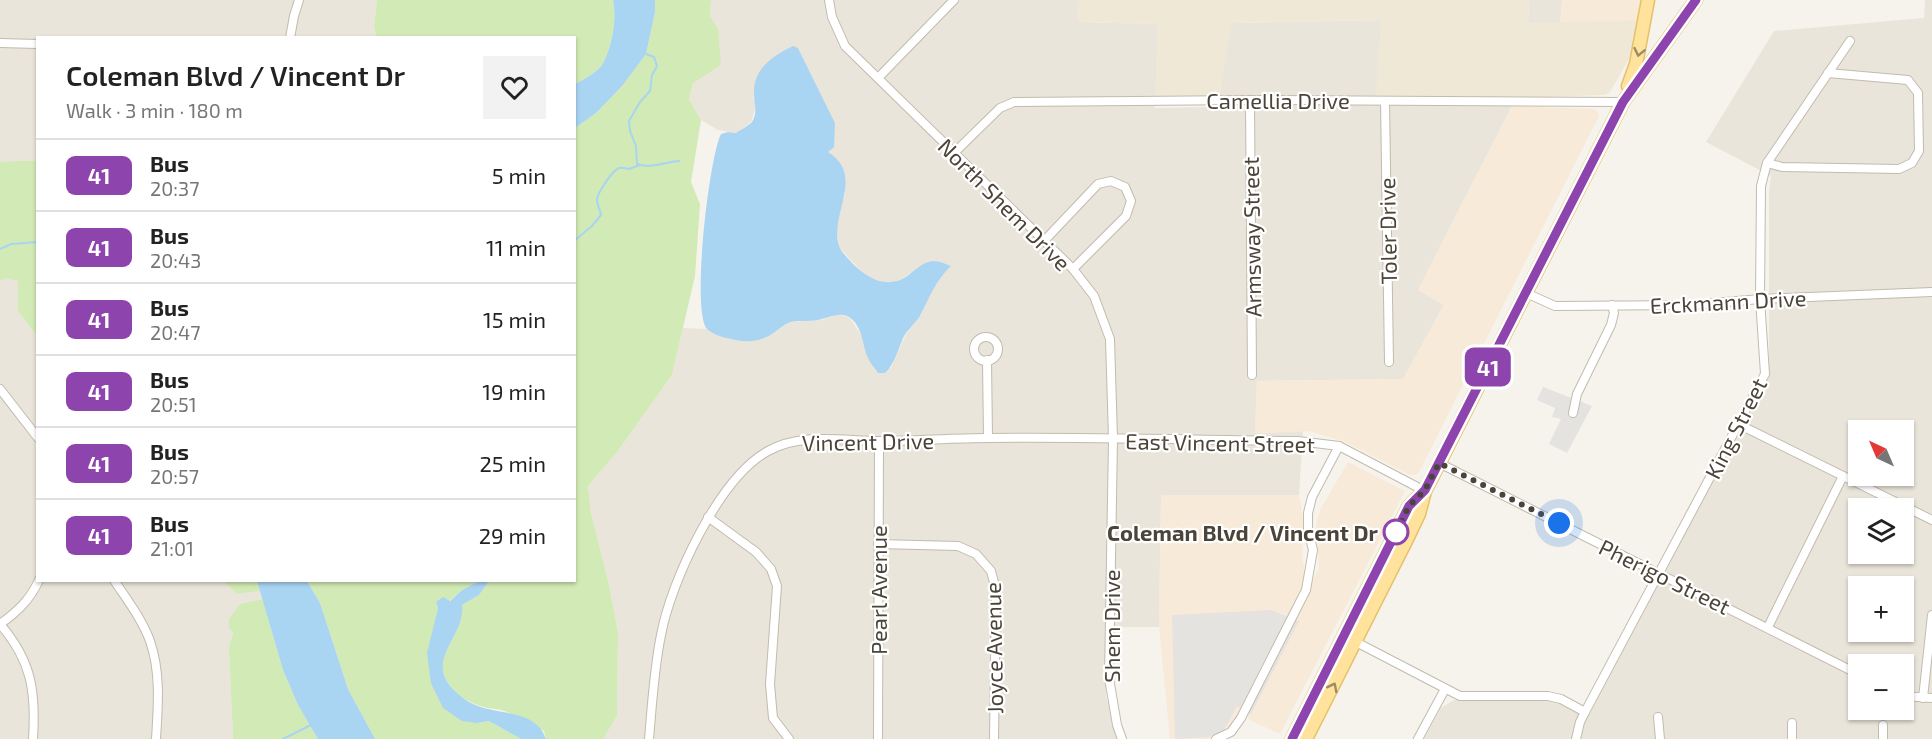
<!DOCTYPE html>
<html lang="en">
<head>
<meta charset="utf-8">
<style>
	:root { --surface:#fff; --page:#f2f2f2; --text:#222; --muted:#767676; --line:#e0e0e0 }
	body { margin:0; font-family:"Exo 2",sans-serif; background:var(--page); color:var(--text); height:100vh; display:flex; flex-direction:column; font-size:22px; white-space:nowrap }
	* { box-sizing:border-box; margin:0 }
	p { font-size:20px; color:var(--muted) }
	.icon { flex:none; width:33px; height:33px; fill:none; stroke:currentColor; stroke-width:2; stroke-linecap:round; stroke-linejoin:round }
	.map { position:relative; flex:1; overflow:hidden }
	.side { position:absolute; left:36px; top:36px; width:540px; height:546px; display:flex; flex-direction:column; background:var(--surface); border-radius:0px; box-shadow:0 2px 4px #0004 }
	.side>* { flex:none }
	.badge { padding:0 12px; border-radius:9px; font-size:21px; line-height:39px }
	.needle { width:39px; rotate:316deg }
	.buttons { position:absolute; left:1848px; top:420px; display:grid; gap:12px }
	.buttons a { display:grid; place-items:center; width:66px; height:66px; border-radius:0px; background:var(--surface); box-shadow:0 2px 4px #0004; font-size:30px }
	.you { position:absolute; width:30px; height:30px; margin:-15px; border:4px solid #fff; border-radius:50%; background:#1a73e8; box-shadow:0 0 0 9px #1a73e833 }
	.map>.badge { position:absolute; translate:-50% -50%; box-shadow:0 0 0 3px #fff }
	.round { display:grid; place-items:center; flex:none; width:63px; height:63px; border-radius:0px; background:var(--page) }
	.summary { display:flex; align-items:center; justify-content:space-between; height:102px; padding:0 30px }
	h1 { font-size:28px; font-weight:600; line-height:45px }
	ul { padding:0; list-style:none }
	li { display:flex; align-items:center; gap:18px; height:72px; padding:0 30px; border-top:2px solid var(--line) }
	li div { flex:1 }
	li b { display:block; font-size:22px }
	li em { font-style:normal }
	li .badge { min-width:66px; font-weight:700; text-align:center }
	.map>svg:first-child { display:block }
	.residential { fill:#eae5da; fill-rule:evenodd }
	.commercial { fill:#f7ead8 }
	.education { fill:#efe8d6 }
	.green { fill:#d2eab5 }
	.parking { fill:#e5e3e0 }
	.water { fill:#a9d4f2 }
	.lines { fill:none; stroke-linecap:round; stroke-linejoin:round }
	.stream { stroke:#a9d4f2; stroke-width:2 }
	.street-casing { stroke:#c2bbae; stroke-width:10 }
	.primary-casing { stroke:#e6c16a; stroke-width:15 }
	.street { stroke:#fff; stroke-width:8 }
	.primary { stroke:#ffe39c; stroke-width:12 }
	.oneway { stroke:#9c8c66 }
	.line-casing { stroke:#fff; stroke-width:14 }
	.line { stroke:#8e44ad; stroke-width:9 }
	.walk { stroke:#4b4439; stroke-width:6; stroke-dasharray:0 10.8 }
	.stop-dot { fill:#fff; stroke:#8e44ad; stroke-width:3 }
	.labels { text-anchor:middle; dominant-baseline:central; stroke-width:4.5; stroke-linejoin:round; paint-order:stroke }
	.street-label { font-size:22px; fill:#4b4439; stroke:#fff }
	.stop-label { font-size:22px; font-weight:bold; fill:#4b4439; stroke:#fff; text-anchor:end }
</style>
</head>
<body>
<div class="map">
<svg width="1932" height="739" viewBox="0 0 1932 739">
	<rect width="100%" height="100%" fill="#f6f3ec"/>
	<g class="residential">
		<polygon points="0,0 377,0 374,25 376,37 38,38 37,162 0,163"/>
		<polygon points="711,0 1079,0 1078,22 1158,24 1155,108 1218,107 1230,23 1381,20 1516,98 1418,290 1444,305 1403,379 1257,381 1255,433 1303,431 1299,495 1161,496 1159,627 1105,627 1106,696 1117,739 603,739 617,716 618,633 609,585 591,513 588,486 618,451 672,375 683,328 707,329 724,337 771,335 789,322 822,320 838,314 850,318 863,338 868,358 891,368 906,334 921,315 927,298 942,274 951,266 933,261 918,267 905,277 892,284 871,278 862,272 839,247 836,221 845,194 828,152 835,123 798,48 753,96 756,106 751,122 736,133 718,130 701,120 689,99 693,83 718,30 710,16"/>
		<polygon points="1529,0 1562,0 1560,23 1528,23"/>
		<path d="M1925,0H1932V739H1424L1441,708L1454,700H1551L1587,717L1769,376V192L1771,176L1706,142L1774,31L1924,18ZM1858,430H1904V476H1858ZM1858,508H1904V554H1858ZM1858,586H1904V632H1858ZM1858,664H1904V710H1858Z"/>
		<polygon points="7,277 18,281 18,311 37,336 38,580 224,580 237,594 259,591 262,599 240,604 229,648 233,739 0,739 0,281"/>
	</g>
	<g class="commercial">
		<polygon points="1562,0 1644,0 1641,20 1560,23"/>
		<polygon points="1512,106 1593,109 1598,112 1599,116 1419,472 1416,475 1410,475 1345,442 1309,431 1255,433 1257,381 1403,379 1444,305 1418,290"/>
		<polygon points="1348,462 1405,491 1280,734 1248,719 1249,709 1289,632 1319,568 1316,524 1321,508"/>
		<polygon points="1161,495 1299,495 1303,519 1302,557 1306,577 1304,586 1239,713 1228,730 1211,739 1170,739 1159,627"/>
	</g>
	<polygon class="education" points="1079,0 1529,0 1528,23 1641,20 1639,33 1628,61 1610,92 1604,95 1516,98 1376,96 1381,20 1231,23 1219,98 1155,99 1158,24 1078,22"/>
	<g class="green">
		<path d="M377,0H613C617,20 612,48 602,65C596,73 583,80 575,84L574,38H376L374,25Z"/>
		<path d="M655,0H711L710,16L718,29L721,65L693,83L689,99L701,120L691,182L700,204L695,276L672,375L618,451L588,486L591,513L609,585L618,633L617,716L603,739H546L544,731C532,725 520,718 507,712C499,708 489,709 480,706C461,700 435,679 444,656C451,639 464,625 462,605L479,595L489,581L574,580L575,128L596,113L623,85L646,54L655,12Z"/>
		<polygon points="20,161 37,161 37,336 18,311 18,281 7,278 0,281 0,162"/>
		<polygon points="224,581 257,581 283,670 298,705 318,739 233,739 229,648 233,632 229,628 229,619 240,604 262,599 259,591 237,594"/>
		<polygon points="307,581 479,581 462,590 449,601 436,602 438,608 434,626 431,683 477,723 489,721 521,739 375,739 348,689 320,603"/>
	</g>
	<g class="parking">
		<polygon points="1543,387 1592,406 1567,453 1549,444 1561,419 1552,417 1555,408 1537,400"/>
		<polygon points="1271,610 1299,621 1251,714 1237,706 1224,730 1209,737 1175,739 1172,615"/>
	</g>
	<g class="water">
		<path d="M613,0H655V12L646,54L623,85L596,113L575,128V84C583,80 596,73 602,65C612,48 617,20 613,0Z"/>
		<path d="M793,46L798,48L835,123L834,147L828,152C866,176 829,213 839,246C841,252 849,259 853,264C867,278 887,289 906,277C914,271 922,262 933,261C939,261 946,264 951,266C936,280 930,296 921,314C917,322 909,328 904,336C898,349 895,364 885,373H878C875,368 870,363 868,358C862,345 863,326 849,317C839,312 831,317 822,319C812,322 800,320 790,322C785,324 779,329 775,332C759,343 745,343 727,338C721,337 711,333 707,329C691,312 709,157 721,134L728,132L736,133C740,130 748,126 752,122C758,113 754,103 754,94C753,68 773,56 793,46Z"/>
		<polygon points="257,581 307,581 320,603 348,689 375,739 318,739 298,705 283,670"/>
		<path d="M479,581H489L479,595L462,605C466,637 424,659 453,689C458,694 465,700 471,703C495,716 536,708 546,739H521L489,721L477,723L462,721L443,708L431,683L427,653L438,608L436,602L443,597L450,601L462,590Z"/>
	</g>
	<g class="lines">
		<g class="stream">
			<path d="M646,54L654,57L657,66L652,75L650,91L640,102L629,121L630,131L636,146L637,164C651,169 664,162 679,161"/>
			<path d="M574,241L592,226L601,215C600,210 597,204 597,200C597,193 613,170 619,168C623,167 625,168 629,169L640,165"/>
			<polyline points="0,249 11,244 38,242"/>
			<polyline points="283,739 311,725"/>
		</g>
		<g class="street-casing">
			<g id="street">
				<polyline points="829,0 832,17 845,46 1073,269 1094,296 1110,339 1113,439 1109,678 1117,725 1122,739"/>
				<polyline points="290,38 294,16 299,0"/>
				<polyline points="0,43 38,44"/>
				<polyline points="878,78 954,0"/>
				<polyline points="1250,100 1252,375"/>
				<polyline points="1385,101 1389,362"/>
				<polyline points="954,153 1000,108 1014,102 1250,100 1623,102"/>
				<polyline points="1767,163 1782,167 1899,169 1912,163 1919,151 1918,93 1908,80 1828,73"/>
				<polyline points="1044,241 1098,184 1111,181 1125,187 1131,201 1126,216 1073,269"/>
				<polyline points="1526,293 1555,306 1690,305 1760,299 1932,292"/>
				<circle cx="986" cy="349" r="12"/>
				<polyline points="987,360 988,438"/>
				<polyline points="0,389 38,438"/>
				<polyline points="1573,413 1577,394 1611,325 1614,313 1612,305"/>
				<polyline points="1738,424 1932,520"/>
				<polyline points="1439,463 1858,674"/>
				<polyline points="708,517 756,552 771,569 777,586 770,684 773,718 789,739"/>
				<polyline points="878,544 958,546 976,554 991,571 996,590 994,739"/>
				<path d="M114,580C127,600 142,619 150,641C161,673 158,706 156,739"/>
				<path d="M0,624C32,661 36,692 33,739"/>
				<path d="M0,624C17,612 30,600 39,580"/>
				<polyline points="1768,627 1843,476"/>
				<polyline points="1356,642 1460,696 1548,696 1561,699 1585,712"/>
				<polyline points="1904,696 1932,698"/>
				<polyline points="1923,698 1932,615"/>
				<polyline points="1658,717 1660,739"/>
				<polyline points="1883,725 1883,739"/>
				<path d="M649,739C652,705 654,669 661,635C671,581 719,478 768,451C801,432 844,441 880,441C916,441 952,438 989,438C1092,437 1195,440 1298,441L1339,446L1425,491"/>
				<polyline points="878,739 879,441"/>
				<polyline points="1216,739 1231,732 1241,718 1306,590 1313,550 1308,530 1308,513 1312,497 1339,446"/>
				<polyline points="1418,739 1445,689"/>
				<polyline points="1576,739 1580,722 1585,712 1765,374 1760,299 1761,186 1767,163 1850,41"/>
				<polyline points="1792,739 1792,723"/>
			</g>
		</g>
		<g class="primary-casing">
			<g id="primary">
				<polyline points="1628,86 1636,64 1648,0"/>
				<polyline points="1292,739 1409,506 1424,491"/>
				<polyline points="1306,739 1406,541 1419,514 1425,491 1623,102 1696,0"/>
			</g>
		</g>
		<use href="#street" class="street"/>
		<use href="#primary" class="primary"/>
	</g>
	<defs><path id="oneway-chevron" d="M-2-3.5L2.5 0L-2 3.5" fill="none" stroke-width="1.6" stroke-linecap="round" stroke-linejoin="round" transform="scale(1.5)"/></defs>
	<g class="oneway">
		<use href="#oneway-chevron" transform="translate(1639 52) rotate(102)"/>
		<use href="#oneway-chevron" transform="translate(1333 687) rotate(-63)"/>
	</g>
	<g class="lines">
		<g class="line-casing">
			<polyline id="line" points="1292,739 1409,506 1425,490 1428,484 1623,102 1696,0"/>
		</g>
		<use href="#line" class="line"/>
		<polyline class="walk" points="1396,532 1394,536 1409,506 1425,490 1439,463 1559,523"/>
	</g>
	<circle class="stop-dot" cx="1396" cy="532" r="12"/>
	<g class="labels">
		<g class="street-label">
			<text x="1278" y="100">Camellia Drive</text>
			<text transform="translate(1005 204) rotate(45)">North Shem Drive</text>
			<text transform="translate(1387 231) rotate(-91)">Toler Drive</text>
			<text transform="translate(1251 237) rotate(-91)">Armsway Street</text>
			<text transform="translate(1728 301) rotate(-3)">Erckmann Drive</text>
			<text transform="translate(1735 428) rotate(-63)">King Street</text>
			<text transform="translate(868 441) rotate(-1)">Vincent Drive</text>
			<text transform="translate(1220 442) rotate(1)">East Vincent Street</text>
			<text transform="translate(1665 576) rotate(26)">Pherigo Street</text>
			<text transform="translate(878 590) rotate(-90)">Pearl Avenue</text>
			<text transform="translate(1111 626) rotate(-90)">Shem Drive</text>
			<text transform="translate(993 648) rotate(-91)">Joyce Avenue</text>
		</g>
		<g class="stop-label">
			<text x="1378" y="532">Coleman Blvd / Vincent Dr</text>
		</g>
	</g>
</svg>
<div class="buttons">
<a><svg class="needle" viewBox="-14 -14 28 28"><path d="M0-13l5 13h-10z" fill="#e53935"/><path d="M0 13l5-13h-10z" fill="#767676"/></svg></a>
<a><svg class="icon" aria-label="layers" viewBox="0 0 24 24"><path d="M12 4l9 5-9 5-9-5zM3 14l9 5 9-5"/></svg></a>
<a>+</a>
<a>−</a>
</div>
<div class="you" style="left:1559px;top:523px"></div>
<b class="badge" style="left:1488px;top:367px;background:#8e44ad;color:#fff">41</b>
<section class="side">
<div class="summary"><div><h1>Coleman Blvd / Vincent Dr</h1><p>Walk · 3 min · 180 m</p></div><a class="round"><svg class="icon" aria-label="heart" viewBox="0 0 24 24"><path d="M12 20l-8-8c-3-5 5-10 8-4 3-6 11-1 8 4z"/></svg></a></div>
<ul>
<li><span class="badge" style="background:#8e44ad;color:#fff">41</span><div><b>Bus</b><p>20:37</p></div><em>5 min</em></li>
<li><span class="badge" style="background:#8e44ad;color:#fff">41</span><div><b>Bus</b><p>20:43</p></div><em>11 min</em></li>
<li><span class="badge" style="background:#8e44ad;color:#fff">41</span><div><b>Bus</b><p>20:47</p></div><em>15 min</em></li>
<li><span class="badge" style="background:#8e44ad;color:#fff">41</span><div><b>Bus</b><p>20:51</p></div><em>19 min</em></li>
<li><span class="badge" style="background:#8e44ad;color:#fff">41</span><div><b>Bus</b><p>20:57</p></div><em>25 min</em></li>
<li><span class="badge" style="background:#8e44ad;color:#fff">41</span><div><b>Bus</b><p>21:01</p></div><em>29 min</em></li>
</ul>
</section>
</div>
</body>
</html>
